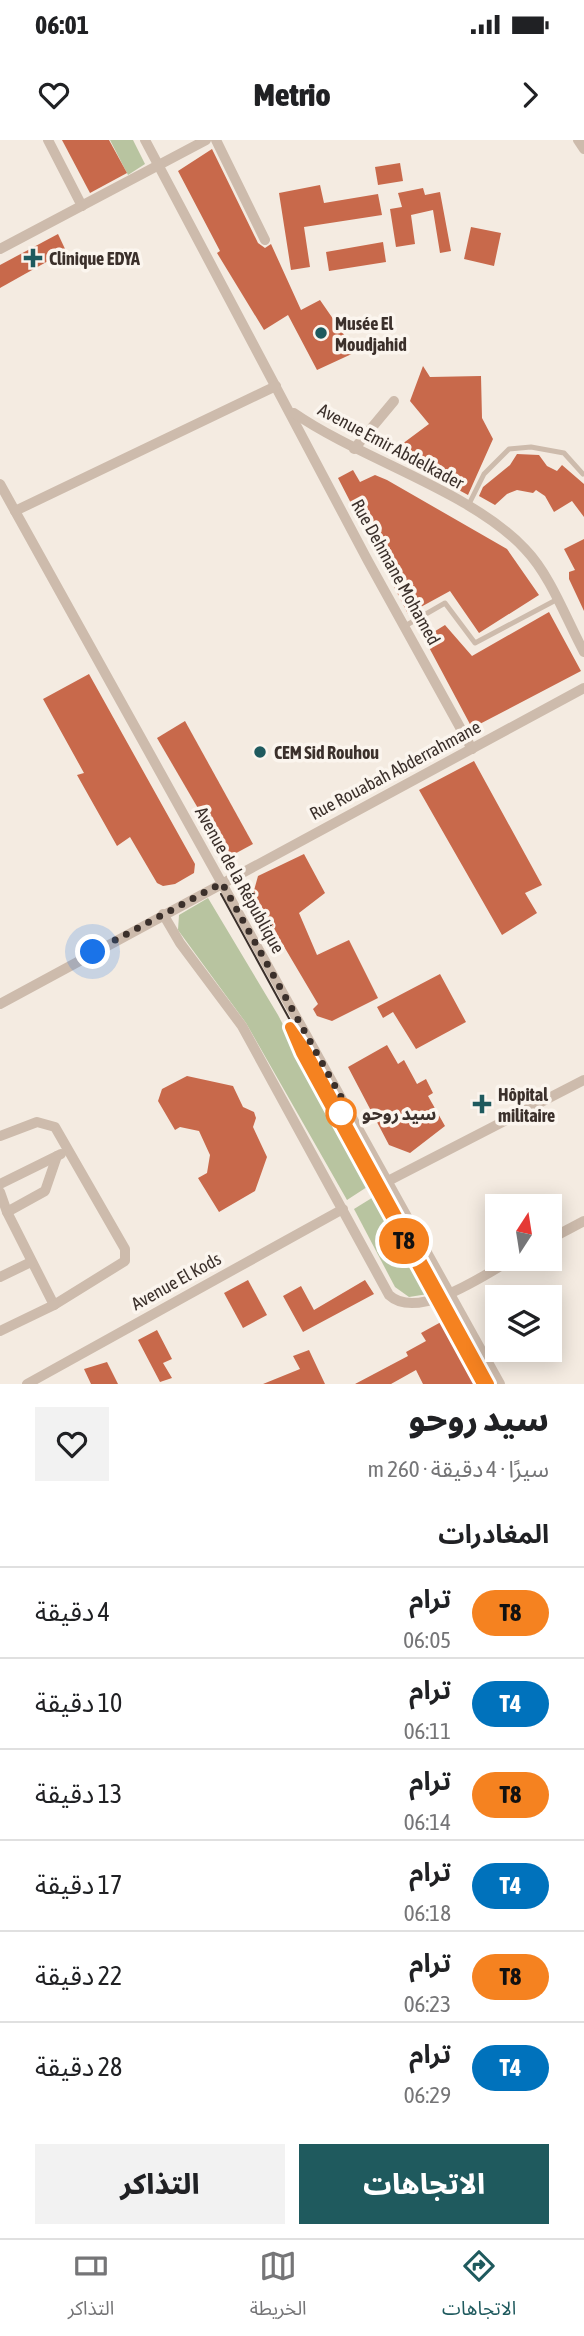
<!DOCTYPE html>
<html lang="ar">
<head>
<meta charset="utf-8">
<style>
	:root { --surface:#fff; --page:#f2f2f2; --text:#202124; --muted:#757577; --line:#e0e0e0; --accent:#1f5a5e }
	body { margin:0; font-family:"Asap Condensed","Noto Sans Arabic",sans-serif; background:var(--page); color:var(--text); direction:rtl; height:100vh; display:flex; flex-direction:column; font-size:26px; white-space:nowrap }
	* { box-sizing:border-box; margin:0 }
	p { font-size:23px; color:var(--muted) }
	.icon { flex:none; width:38px; height:38px; fill:none; stroke:currentColor; stroke-width:2; stroke-linecap:round; stroke-linejoin:round }
	.map { position:relative; height:1244px; overflow:hidden; direction:ltr }
	.panel { display:flex; flex-direction:column; background:var(--surface); flex:1 }
	.panel>* { flex:none }
	.badge { padding:0 14px; border-radius:23px; font-size:24px; line-height:46px }
	.needle { width:46px; rotate:12deg }
	.fabs { position:absolute; left:485px; top:1054px; display:grid; gap:14px }
	.fabs a { display:grid; place-items:center; width:77px; height:77px; border-radius:0px; background:var(--surface); box-shadow:0 4px 18px #0003; font-size:35px }
	.you { position:absolute; width:35px; height:35px; margin:-18px; border:5px solid #fff; border-radius:50%; background:#1a73e8; box-shadow:0 0 0 10px #1a73e833 }
	.map>.badge { position:absolute; translate:-50% -50%; box-shadow:0 0 0 4px #fff }
	h2 { padding:0 35px; font-size:26px; line-height:63px }
	.round { display:grid; place-items:center; flex:none; width:74px; height:74px; border-radius:0px; background:var(--page) }
	.summary { display:flex; align-items:center; justify-content:space-between; height:119px; padding:0 35px }
	h1 { font-size:33px; font-weight:800; line-height:52px }
	.primary-button { display:flex; gap:14px; margin-top:auto; padding:14px 35px }
	.primary-button a { flex:1; height:80px; border-radius:0px; background:var(--accent); color:#fff; font-size:28px; font-weight:800; line-height:80px; text-align:center }
	.primary-button a+a { background:var(--page); color:var(--text) }
	ul { padding:0; list-style:none }
	li { display:flex; align-items:center; gap:21px; height:91px; padding:0 35px; border-top:2px solid var(--line) }
	li div { flex:1 }
	li b { display:block; font-size:26px }
	li em { font-style:normal }
	li .badge { min-width:77px; font-weight:700; text-align:center }
	.status { display:flex; justify-content:space-between; align-items:center; height:49px; padding:0 35px; background:var(--surface); direction:ltr }
	.status svg { height:19px; fill:currentColor }
	header { display:flex; justify-content:space-between; align-items:center; height:91px; padding:0 35px; background:var(--surface); font-size:32px; font-weight:800 }
	.tabs { display:flex; justify-content:space-around; align-items:center; height:98px; border-top:2px solid var(--line); background:var(--surface); font-size:19px; color:var(--muted) }
	.tabs a { display:grid; justify-items:center; gap:4px }
	.tabs .on { color:var(--accent) }
	.map>svg:first-child { display:block }
	.green { fill:#b8c4a0 }
	.building { fill:#c8694b }
	.lines { fill:none; stroke-linecap:round; stroke-linejoin:round }
	.service { stroke:#cdbbac; stroke-width:5 }
	.minor { stroke:#cdbbac; stroke-width:10 }
	.tram { stroke:#3b302b; stroke-width:2 }
	.line-casing { stroke:#fff; stroke-width:16 }
	.line { stroke:#f58220; stroke-width:10 }
	.walk { stroke:#3b302b; stroke-width:7; stroke-dasharray:0 12.6 }
	.poi-dot { fill:#1f5a5e; stroke:#fbf5ee; stroke-width:2.5 }
	.stop-dot { fill:#fff; stroke:#f58220; stroke-width:3.5 }
	.labels { text-anchor:middle; dominant-baseline:central; stroke-width:7; stroke-linejoin:round; paint-order:stroke }
	.poi-label { font-size:18px; font-weight:bold; fill:#3b302b; stroke:#fbf5ee; text-anchor:start }
	.street-label { font-size:18px; fill:#3b302b; stroke:#fbf5ee }
	.stop-label { font-size:18px; font-weight:bold; fill:#3b302b; stroke:#fbf5ee; text-anchor:start }
</style>
</head>
<body>
<div class="status"><b>06:01</b><svg viewBox="0 0 49 12"><path d="M0 12V9h3v3zM5 12V6h3v6zM10 12V3h3v9zM15 12V0h3v12zM26 1h20v11H26zM47 4h2v5h-2z"/></svg></div>
<header><svg class="icon" aria-label="forward" viewBox="0 0 24 24"><path d="M9 5l7 7-7 7"/></svg>Metrio<svg class="icon" aria-label="heart" viewBox="0 0 24 24"><path d="M12 20l-8-8c-3-5 5-10 8-4 3-6 11-1 8 4z"/></svg></header>
<div class="map">
<svg width="584" height="1244" viewBox="0 0 584 1244">
	<rect width="100%" height="100%" fill="#f4ebe1"/>
	<g class="green">
		<polygon points="110,0 133,0 145,24 128,35"/>
		<polygon points="208,758 278,875 367,1047 347,1060 246,883 178,790 179,775"/>
		<polygon points="375,1056 428,1154 409,1157 395,1147 354,1069"/>
	</g>
	<g class="building">
		<polygon points="62,0 109,0 127,33 90,53"/>
		<polygon points="212,9 258,103 265,108 271,104 301,170 320,160 356,212 317,230 288,175 264,190 217,113 220,111 178,31"/>
		<polygon points="400,23 403,41 378,45 375,27"/>
		<polygon points="320,45 324,63 378,54 382,75 304,87 310,127 291,130 279,53"/>
		<polygon points="423,48 425,55 440,52 451,111 440,113 433,70 411,75 415,104 396,107 390,69 402,67 398,53"/>
		<polygon points="471,87 501,93 494,126 464,119"/>
		<polygon points="58,94 66,111 0,148 0,125"/>
		<polygon points="383,102 386,122 329,131 326,112"/>
		<polygon points="423,226 430,237 481,236 482,278 493,299 468,355 390,313 429,284 410,261"/>
		<polygon points="517,314 539,315 547,326 557,331 562,325 584,344 584,377 572,361 554,372 545,356 536,350 533,353 517,350 507,354 495,365 479,356 483,347 510,325"/>
		<polygon points="353,330 360,342 375,335 387,340 507,409 539,455 479,493 450,451 408,474 338,338"/>
		<polygon points="584,399 584,471 569,439 569,432 575,430 564,409"/>
		<polygon points="549,472 581,531 472,588 424,498 445,485 472,516"/>
		<polygon points="89,534 195,724 194,733 175,744 163,746 157,743 130,697 117,706 77,635 84,633 43,559"/>
		<polygon points="185,581 253,704 227,718 157,598"/>
		<polygon points="474,621 542,745 525,753 537,773 502,795 419,650"/>
		<polygon points="304,714 325,753 299,773 317,815 349,800 378,858 332,881 317,876 313,869 318,864 253,754 258,736"/>
		<polygon points="440,834 466,882 416,909 393,872 383,878 377,867"/>
		<polygon points="387,905 398,924 404,920 417,944 426,939 433,953 428,956 445,986 410,1013 389,1005 348,927"/>
		<polygon points="187,936 233,946 243,967 254,972 256,978 253,987 267,1017 255,1051 219,1072 198,1038 207,1033 210,1015 199,991 180,987 175,990 158,961 162,949"/>
		<polygon points="248,1140 267,1175 243,1188 224,1153"/>
		<polygon points="365,1140 374,1154 303,1192 283,1156 301,1146 314,1170"/>
		<polygon points="441,1182 475,1244 423,1244 416,1230 391,1244 355,1244 408,1216 406,1212 426,1201 421,1193"/>
		<polygon points="157,1190 172,1219 163,1223 172,1238 160,1242 138,1200"/>
		<polygon points="309,1210 325,1244 263,1244 300,1229 293,1216"/>
		<polygon points="107,1222 118,1244 91,1244 84,1229"/>
	</g>
	<g class="lines">
		<g class="service">
			<polyline points="468,366 484,334 509,309 531,307 564,313 583,334"/>
			<polyline points="405,486 445,463 475,503 556,460"/>
		</g>
		<g class="minor">
			<polyline points="48,0 82,66"/>
			<polyline points="145,0 368,421 472,609"/>
			<polyline points="216,0 265,100"/>
			<polyline points="578,0 584,9"/>
			<polyline points="0,109 206,0"/>
			<path d="M294,273C362,320 471,351 525,409C551,436 566,479 584,512"/>
			<polyline points="354,309 394,261"/>
			<polyline points="0,344 500,1244"/>
			<polyline points="15,371 276,246"/>
			<path d="M163,774L180,803L242,886L389,1155C418,1182 486,1134 514,1118"/>
			<polyline points="0,864 584,548"/>
			<polyline points="0,996 37,982 55,987 125,1109 125,1121 54,1165 7,1072 0,1052"/>
			<polyline points="388,1041 584,940"/>
			<polyline points="0,1044 61,1014"/>
			<polyline points="7,1072 45,1051 57,1016"/>
			<polyline points="550,1099 584,1081"/>
			<polyline points="0,1137 31,1122"/>
			<polyline points="0,1191 54,1165"/>
			<polyline points="27,1244 343,1069"/>
		</g>
		<polyline class="tram" points="221,754 489,1244"/>
	</g>
	<g class="lines">
		<g class="line-casing">
			<polyline id="line" points="482,1244 301,913 290,887 306,910 489,1244"/>
		</g>
		<use href="#line" class="line"/>
		<polyline class="walk" points="93,812 222,743 350,973 341,973"/>
	</g>
	<g class="poi-dot">
		<path d="M29.5 107.5h7v7h7v7h-7v7h-7v-7h-7v-7h7z"/>
		<circle cx="321" cy="193" r="7"/>
		<circle cx="260" cy="612" r="7"/>
		<path d="M478.5 953.5h7v7h7v7h-7v7h-7v-7h-7v-7h7z"/>
	</g>
	<circle class="stop-dot" cx="341" cy="973" r="14"/>
	<g class="labels">
		<g class="poi-label">
			<text x="49" y="118">Clinique EDYA</text>
			<text x="335" y="183">Musée El<tspan x="335" dy="21">Moudjahid</tspan></text>
			<text x="274" y="612">CEM Sid Rouhou</text>
			<text x="498" y="954">Hôpital<tspan x="498" dy="21">militaire</tspan></text>
		</g>
		<g class="street-label">
			<text transform="translate(391 306) rotate(28)">Avenue Emir Abdelkader</text>
			<text transform="translate(396 432) rotate(61)">Rue Dehmane Mohamed</text>
			<text transform="translate(395 630) rotate(-28)">Rue Rouabah Abderrahmane</text>
			<text transform="translate(240 740) rotate(61)">Avenue de la République</text>
			<text transform="translate(176 1141) rotate(-29)">Avenue El Kods</text>
		</g>
		<g class="stop-label">
			<text x="362" y="973">سيد روحو</text>
		</g>
	</g>
</svg>
<div class="fabs">
<a><svg class="needle" viewBox="-14 -14 28 28"><path d="M0-13l5 13h-10z" fill="#e53935"/><path d="M0 13l5-13h-10z" fill="#757577"/></svg></a>
<a><svg class="icon" aria-label="layers" viewBox="0 0 24 24"><path d="M12 4l9 5-9 5-9-5zM3 14l9 5 9-5"/></svg></a>
</div>
<div class="you" style="left:93px;top:812px"></div>
<b class="badge" style="left:404px;top:1101px;background:#f58220;color:#111">T8</b>
</div>
<section class="panel">
<div class="summary"><div><h1>سيد روحو</h1><p>سيرًا · 4 دقيقة · 260 m</p></div><a class="round"><svg class="icon" aria-label="heart" viewBox="0 0 24 24"><path d="M12 20l-8-8c-3-5 5-10 8-4 3-6 11-1 8 4z"/></svg></a></div>
<h2>المغادرات</h2>
<ul>
<li><span class="badge" style="background:#f58220;color:#111">T8</span><div><b>ترام</b><p>06:05</p></div><em>4 دقيقة</em></li>
<li><span class="badge" style="background:#0072bc;color:#fff">T4</span><div><b>ترام</b><p>06:11</p></div><em>10 دقيقة</em></li>
<li><span class="badge" style="background:#f58220;color:#111">T8</span><div><b>ترام</b><p>06:14</p></div><em>13 دقيقة</em></li>
<li><span class="badge" style="background:#0072bc;color:#fff">T4</span><div><b>ترام</b><p>06:18</p></div><em>17 دقيقة</em></li>
<li><span class="badge" style="background:#f58220;color:#111">T8</span><div><b>ترام</b><p>06:23</p></div><em>22 دقيقة</em></li>
<li><span class="badge" style="background:#0072bc;color:#fff">T4</span><div><b>ترام</b><p>06:29</p></div><em>28 دقيقة</em></li>
</ul>
<div class="primary-button"><a>الاتجاهات</a><a>التذاكر</a></div>
</section>
<nav class="tabs">
<a class="on"><svg class="icon" aria-label="directions" viewBox="0 0 24 24"><path d="M12 3l9 9-9 9-9-9zM9 14v-3h6M13 9l2 2-2 2"/></svg>الاتجاهات</a>
<a><svg class="icon" aria-label="map" viewBox="0 0 24 24"><path d="M3 6l6-2 6 2 6-2v14l-6 2-6-2-6 2zM9 4v14M15 6v14"/></svg>الخريطة</a>
<a><svg class="icon" aria-label="tickets" viewBox="0 0 24 24"><path d="M3 7h18v10H3zM15 7v10"/></svg>التذاكر</a>
</nav>
</body>
</html>
